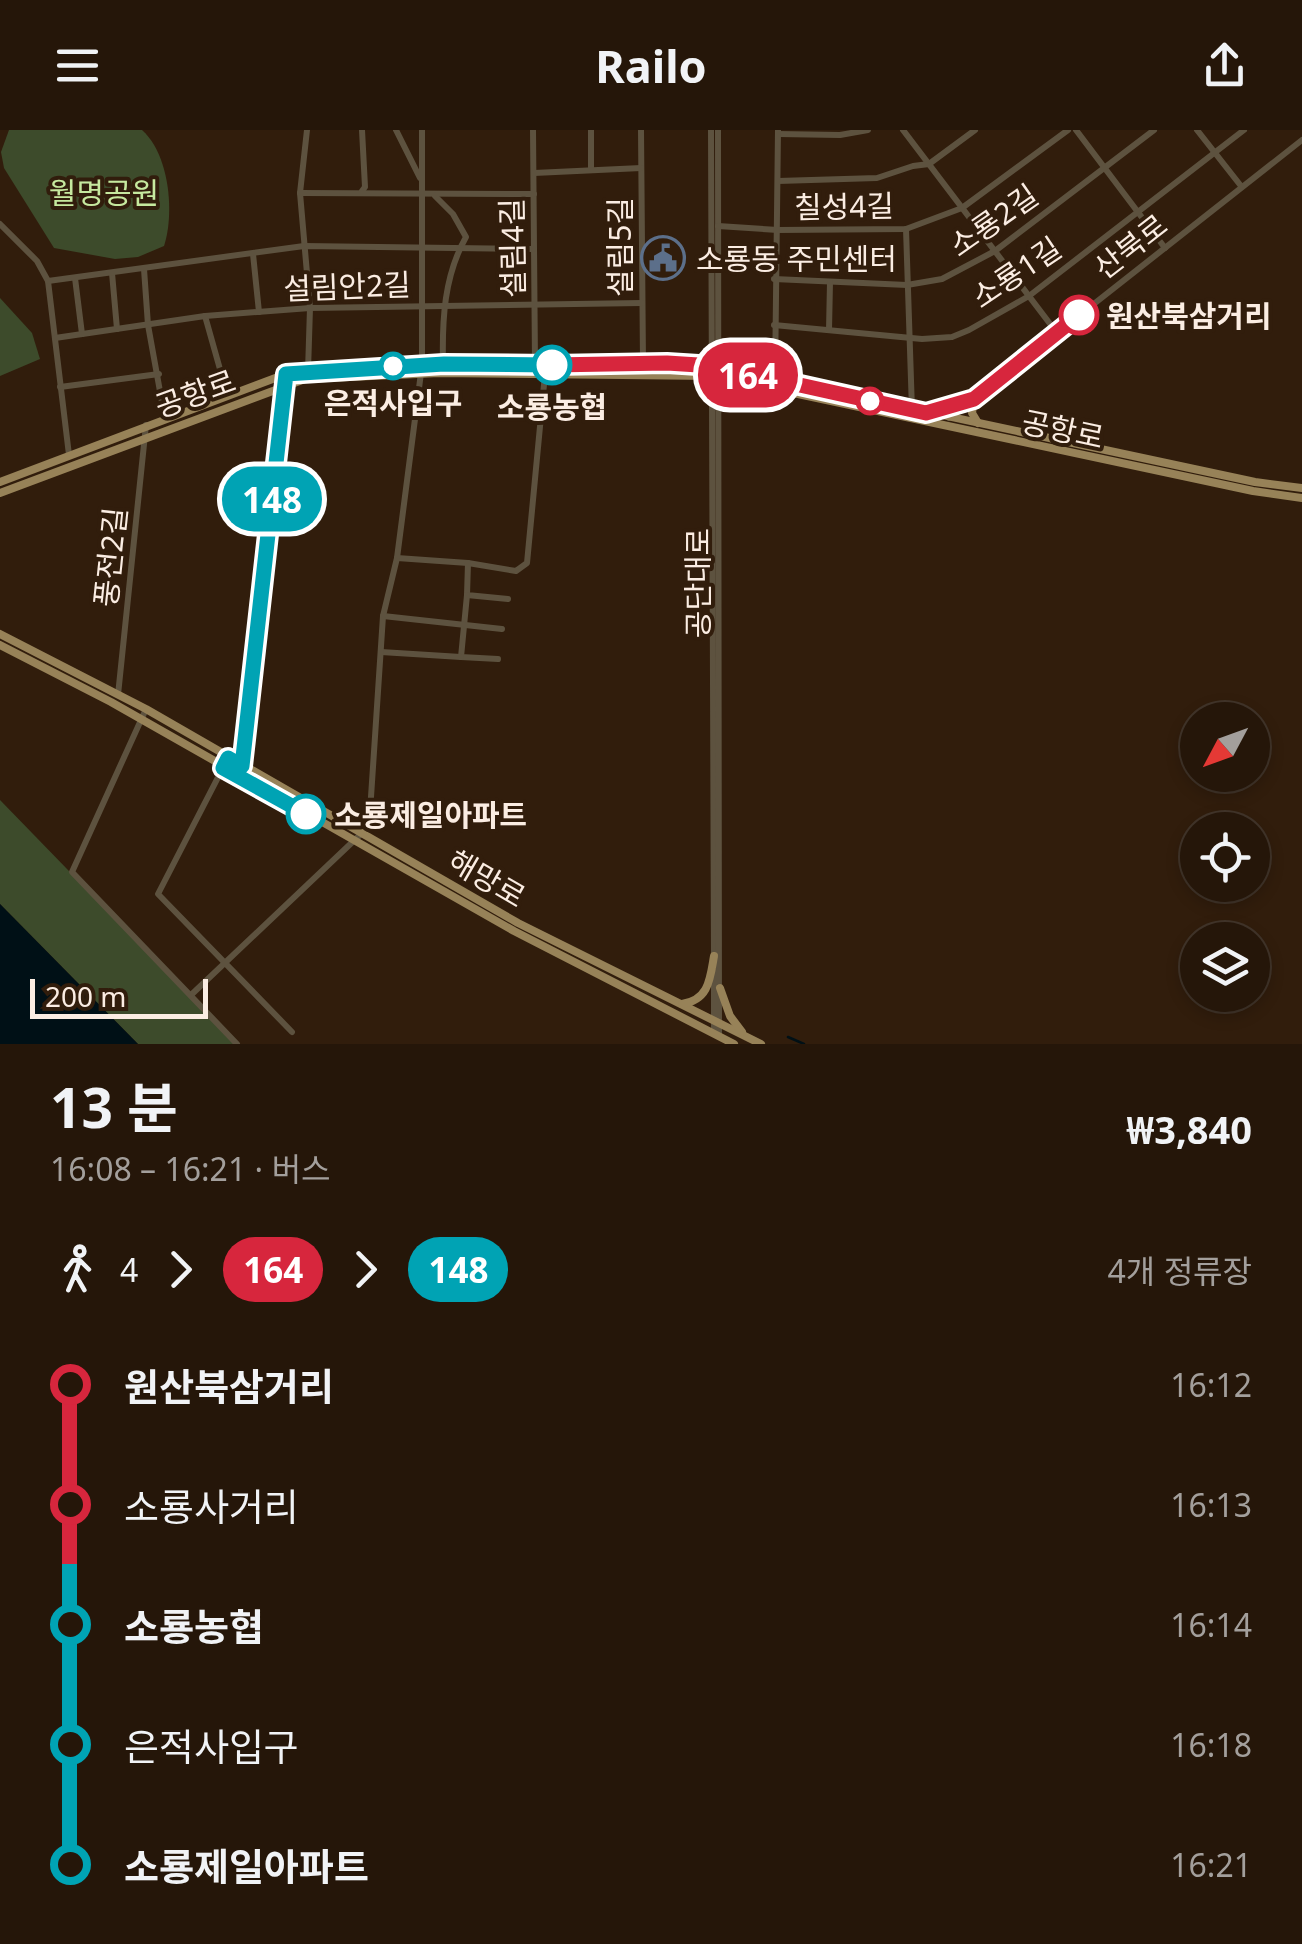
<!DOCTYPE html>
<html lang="ko">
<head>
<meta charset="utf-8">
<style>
	:root { --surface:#251609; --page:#2d1f12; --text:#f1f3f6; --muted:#a39f9c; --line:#42352a }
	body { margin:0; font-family:"Noto Sans","Noto Sans KR",sans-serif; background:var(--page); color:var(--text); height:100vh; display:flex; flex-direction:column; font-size:38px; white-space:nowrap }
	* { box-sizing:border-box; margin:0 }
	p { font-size:32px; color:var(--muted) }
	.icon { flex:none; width:55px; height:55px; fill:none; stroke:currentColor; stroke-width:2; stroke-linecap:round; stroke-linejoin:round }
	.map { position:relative; height:914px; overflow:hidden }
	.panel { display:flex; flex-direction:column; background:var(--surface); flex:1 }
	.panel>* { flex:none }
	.badge { padding:0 20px; border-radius:32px; font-size:35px; line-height:65px }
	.needle { width:65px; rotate:229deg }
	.buttons { position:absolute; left:1180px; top:572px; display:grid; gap:20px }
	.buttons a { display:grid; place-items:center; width:90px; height:90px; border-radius:50%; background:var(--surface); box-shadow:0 5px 15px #0003,0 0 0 2px var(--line); font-size:50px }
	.scale { position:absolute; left:30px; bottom:25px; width:178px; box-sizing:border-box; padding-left:10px; border:5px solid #fbede3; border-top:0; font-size:28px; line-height:35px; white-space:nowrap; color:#fbede3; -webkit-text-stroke:8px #311d0c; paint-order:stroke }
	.map>.badge { position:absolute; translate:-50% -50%; box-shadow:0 0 0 5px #fff }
	.legs { display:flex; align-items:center; gap:15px; height:110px; padding:0 50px; font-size:32px }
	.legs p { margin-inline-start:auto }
	.headline { display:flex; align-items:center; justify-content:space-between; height:170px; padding:0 50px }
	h1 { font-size:55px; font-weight:700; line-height:75px }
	ul { padding:0 50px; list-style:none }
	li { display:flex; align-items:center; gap:35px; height:120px; font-size:38px }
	li i { display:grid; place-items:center; width:15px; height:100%; margin:0 12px; background:currentColor }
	li i::after { content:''; width:25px; height:25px; margin:-12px; border:8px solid; border-radius:50%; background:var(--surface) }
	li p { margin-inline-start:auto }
	li:first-child i { background:linear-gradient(#0000 50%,currentColor 0) }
	li:last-child i { background:linear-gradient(currentColor 50%,#0000 0) }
	header { display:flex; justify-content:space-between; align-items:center; height:130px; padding:0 50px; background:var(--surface); font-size:45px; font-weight:700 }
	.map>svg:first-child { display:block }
	.green { fill:#3d4b2b }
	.water { fill:#001016 }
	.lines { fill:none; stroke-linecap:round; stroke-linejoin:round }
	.stream { stroke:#001016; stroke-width:2.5 }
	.minor { stroke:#5d523f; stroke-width:6 }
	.major { stroke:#978258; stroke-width:8 }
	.line-1-casing { stroke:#fff; stroke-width:22 }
	.line-2-casing { stroke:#fff; stroke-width:22 }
	.line-1 { stroke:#d7263d; stroke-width:15 }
	.line-2 { stroke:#00a3b4; stroke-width:15 }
	.stop-1-dot { fill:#fff; stroke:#d7263d; stroke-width:5 }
	.stop-2-dot { fill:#fff; stroke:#00a3b4; stroke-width:5 }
	.labels { text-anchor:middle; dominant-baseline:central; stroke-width:8; stroke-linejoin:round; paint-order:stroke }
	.park-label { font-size:30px; fill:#c6e99f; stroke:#311d0c }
	.street-label { font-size:30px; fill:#fbede3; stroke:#311d0c }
	.poi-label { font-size:30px; fill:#fbede3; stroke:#311d0c; text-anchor:start }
	.stop-label { font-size:30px; font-weight:bold; fill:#fbede3; stroke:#311d0c; text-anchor:start }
</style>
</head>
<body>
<header><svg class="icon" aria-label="menu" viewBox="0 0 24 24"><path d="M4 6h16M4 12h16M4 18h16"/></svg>Railo<svg class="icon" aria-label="share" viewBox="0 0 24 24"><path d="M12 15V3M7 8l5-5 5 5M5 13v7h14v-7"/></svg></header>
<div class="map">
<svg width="1302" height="914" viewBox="0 0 1302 914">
	<rect width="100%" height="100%" fill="#311d0c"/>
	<g class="green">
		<path d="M9,0H142C169,24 175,82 164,116L138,127L115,129L54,118L4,38L1,22Z"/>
		<polygon points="0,168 32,203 40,229 0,246"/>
		<polygon points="0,670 237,914 138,914 0,774"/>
	</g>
	<polygon class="water" points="0,774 138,914 0,914"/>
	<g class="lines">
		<polyline class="stream" points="788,907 804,914"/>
		<g class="minor">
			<polyline points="307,0 300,63 310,178 308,241"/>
			<polyline points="396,0 420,48"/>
			<polyline points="533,0 535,234"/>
			<polyline points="591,0 591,40"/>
			<polyline points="641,0 643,233"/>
			<polyline points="711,0 714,829"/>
			<polyline points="718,0 719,906"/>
			<polyline points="903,0 1057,203"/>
			<polyline points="1076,0 1165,118"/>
			<polyline points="1197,0 1241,56"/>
			<polyline points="778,4 840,5 868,0"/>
			<polyline points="534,43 641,38"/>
			<polyline points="778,51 877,48 913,36 929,34 975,0"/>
			<polyline points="362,61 365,57 362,0"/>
			<polyline points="300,63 534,64"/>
			<path d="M435,66L453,84L466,107C444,146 442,190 443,234"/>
			<polyline points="0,94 37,131 48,151 69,325"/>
			<polyline points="718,96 778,100 906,99 962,78 1068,0"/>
			<polyline points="906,99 912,280"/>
			<polyline points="253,124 259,182"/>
			<polyline points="144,139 148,195 165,289"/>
			<polyline points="112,143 117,199"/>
			<polyline points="75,148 82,204"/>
			<polyline points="774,149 907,155 942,149 995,121 1154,0"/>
			<polyline points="48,151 304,116 533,119"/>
			<polyline points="205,186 227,264"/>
			<polyline points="774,195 922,209 952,207 969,200 1029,166 1244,0"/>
			<polyline points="829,200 830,152"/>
			<polyline points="55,208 205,186 310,178 642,173"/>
			<polyline points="775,250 778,0"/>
			<polyline points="60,257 159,244"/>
			<polyline points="949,288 1302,10"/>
			<polyline points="397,428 468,433 516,441 527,433 545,244"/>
			<polyline points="468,433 467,465 508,469"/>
			<polyline points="467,465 461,527 498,529"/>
			<polyline points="383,486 502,499"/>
			<polyline points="381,522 461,527"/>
			<polyline points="118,565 146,295"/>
			<polyline points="146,579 72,742 237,914"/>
			<polyline points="228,628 158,764 292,902"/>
			<polyline points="243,635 286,244"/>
			<polyline points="191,865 362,703 370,682 383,486 397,428 422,235 422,0"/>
			<polyline points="714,904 714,841"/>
		</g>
		<g class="major">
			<polyline points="931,282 974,269 972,283 978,293"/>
			<polyline points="0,352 286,244 443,234 643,233 713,236 1255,352 1302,358"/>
			<polyline points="0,363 305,249 439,243 713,246 1253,361 1302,368"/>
			<polyline points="0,504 146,579 518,793 761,914"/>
			<polyline points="0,515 111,572 514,801 734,914"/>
			<polyline points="720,858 730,886 742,902"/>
			<path d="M682,874C709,870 710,849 714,826"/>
		</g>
	</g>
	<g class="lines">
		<g class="line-1-casing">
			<polyline id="line-1" points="552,235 667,233 714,236 926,283 974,269 1079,185"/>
		</g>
		<g class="line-2-casing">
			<polyline id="line-2" points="306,684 223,638 228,628 242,636 286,244 444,234 552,235"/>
		</g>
		<use href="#line-1" class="line-1"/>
		<use href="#line-2" class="line-2"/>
	</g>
	<defs>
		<g id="civic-ring" transform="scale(2.25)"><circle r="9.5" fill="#311d0c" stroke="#5c6f8a" stroke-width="1.5"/><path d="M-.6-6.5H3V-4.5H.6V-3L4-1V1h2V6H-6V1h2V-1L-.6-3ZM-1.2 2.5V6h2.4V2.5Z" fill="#5c6f8a"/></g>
	</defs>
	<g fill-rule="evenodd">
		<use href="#civic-ring" x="663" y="128"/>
	</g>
	<g class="stop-1-dot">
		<circle cx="1079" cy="185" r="18"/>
		<circle cx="870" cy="271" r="12"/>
	</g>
	<g class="stop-2-dot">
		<circle cx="552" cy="235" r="18"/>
		<circle cx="393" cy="236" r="12"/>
		<circle cx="306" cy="684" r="18"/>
	</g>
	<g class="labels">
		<g class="park-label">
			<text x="104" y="62">월명공원</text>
		</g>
		<g class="street-label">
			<text transform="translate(844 76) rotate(-1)">칠성4길</text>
			<text transform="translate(993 90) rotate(-35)">소룡2길</text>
			<text transform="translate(1130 116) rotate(-38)">산북로</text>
			<text transform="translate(619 117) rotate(-90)">설림5길</text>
			<text transform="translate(512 118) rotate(-91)">설림4길</text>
			<text transform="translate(1016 142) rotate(-34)">소룡1길</text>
			<text transform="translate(347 156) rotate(-2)">설림안2길</text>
			<text transform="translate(195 263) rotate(-20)">공항로</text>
			<text transform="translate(1063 299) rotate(12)">공항로</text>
			<text transform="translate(110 427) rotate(-84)">풍전2길</text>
			<text transform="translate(697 453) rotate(-90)">공단대로</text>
			<text transform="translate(487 748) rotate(30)">해망로</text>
		</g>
		<g class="poi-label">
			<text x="696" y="128">소룡동 주민센터</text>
		</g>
		<g class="stop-label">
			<text x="1106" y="185">원산북삼거리</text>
			<text x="393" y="272" text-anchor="middle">은적사입구</text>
			<text x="552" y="276" text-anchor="middle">소룡농협</text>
			<text x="334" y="684">소룡제일아파트</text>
		</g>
	</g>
</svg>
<div class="buttons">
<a><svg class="needle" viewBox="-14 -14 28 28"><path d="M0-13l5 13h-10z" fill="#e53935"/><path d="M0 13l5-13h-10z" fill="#a39f9c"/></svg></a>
<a><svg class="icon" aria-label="locate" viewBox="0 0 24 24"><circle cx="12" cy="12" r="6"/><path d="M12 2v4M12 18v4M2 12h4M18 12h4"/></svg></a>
<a><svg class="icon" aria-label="layers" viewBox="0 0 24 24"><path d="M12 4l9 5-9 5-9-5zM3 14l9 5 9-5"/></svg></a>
</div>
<div class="scale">200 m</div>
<b class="badge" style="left:748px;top:245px;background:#d7263d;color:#fff">164</b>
<b class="badge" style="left:272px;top:369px;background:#00a3b4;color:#fff">148</b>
</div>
<section class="panel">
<div class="headline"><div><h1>13 분</h1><p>16:08 – 16:21 · 버스</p></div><b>₩3,840</b></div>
<div class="legs"><svg class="icon" aria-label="walk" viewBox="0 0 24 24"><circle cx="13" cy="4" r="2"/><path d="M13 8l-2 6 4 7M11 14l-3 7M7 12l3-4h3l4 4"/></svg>4<svg class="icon" aria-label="forward" viewBox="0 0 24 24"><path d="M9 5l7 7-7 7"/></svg><b class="badge" style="background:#d7263d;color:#fff">164</b><svg class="icon" aria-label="forward" viewBox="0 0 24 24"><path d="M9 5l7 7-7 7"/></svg><b class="badge" style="background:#00a3b4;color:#fff">148</b><p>4개 정류장</p></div>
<ul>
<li><i style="color:#d7263d"></i><b>원산북삼거리</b><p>16:12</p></li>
<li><i style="color:#d7263d"></i><span>소룡사거리</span><p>16:13</p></li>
<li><i style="color:#00a3b4"></i><b>소룡농협</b><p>16:14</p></li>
<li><i style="color:#00a3b4"></i><span>은적사입구</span><p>16:18</p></li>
<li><i style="color:#00a3b4"></i><b>소룡제일아파트</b><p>16:21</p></li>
</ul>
</section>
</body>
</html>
